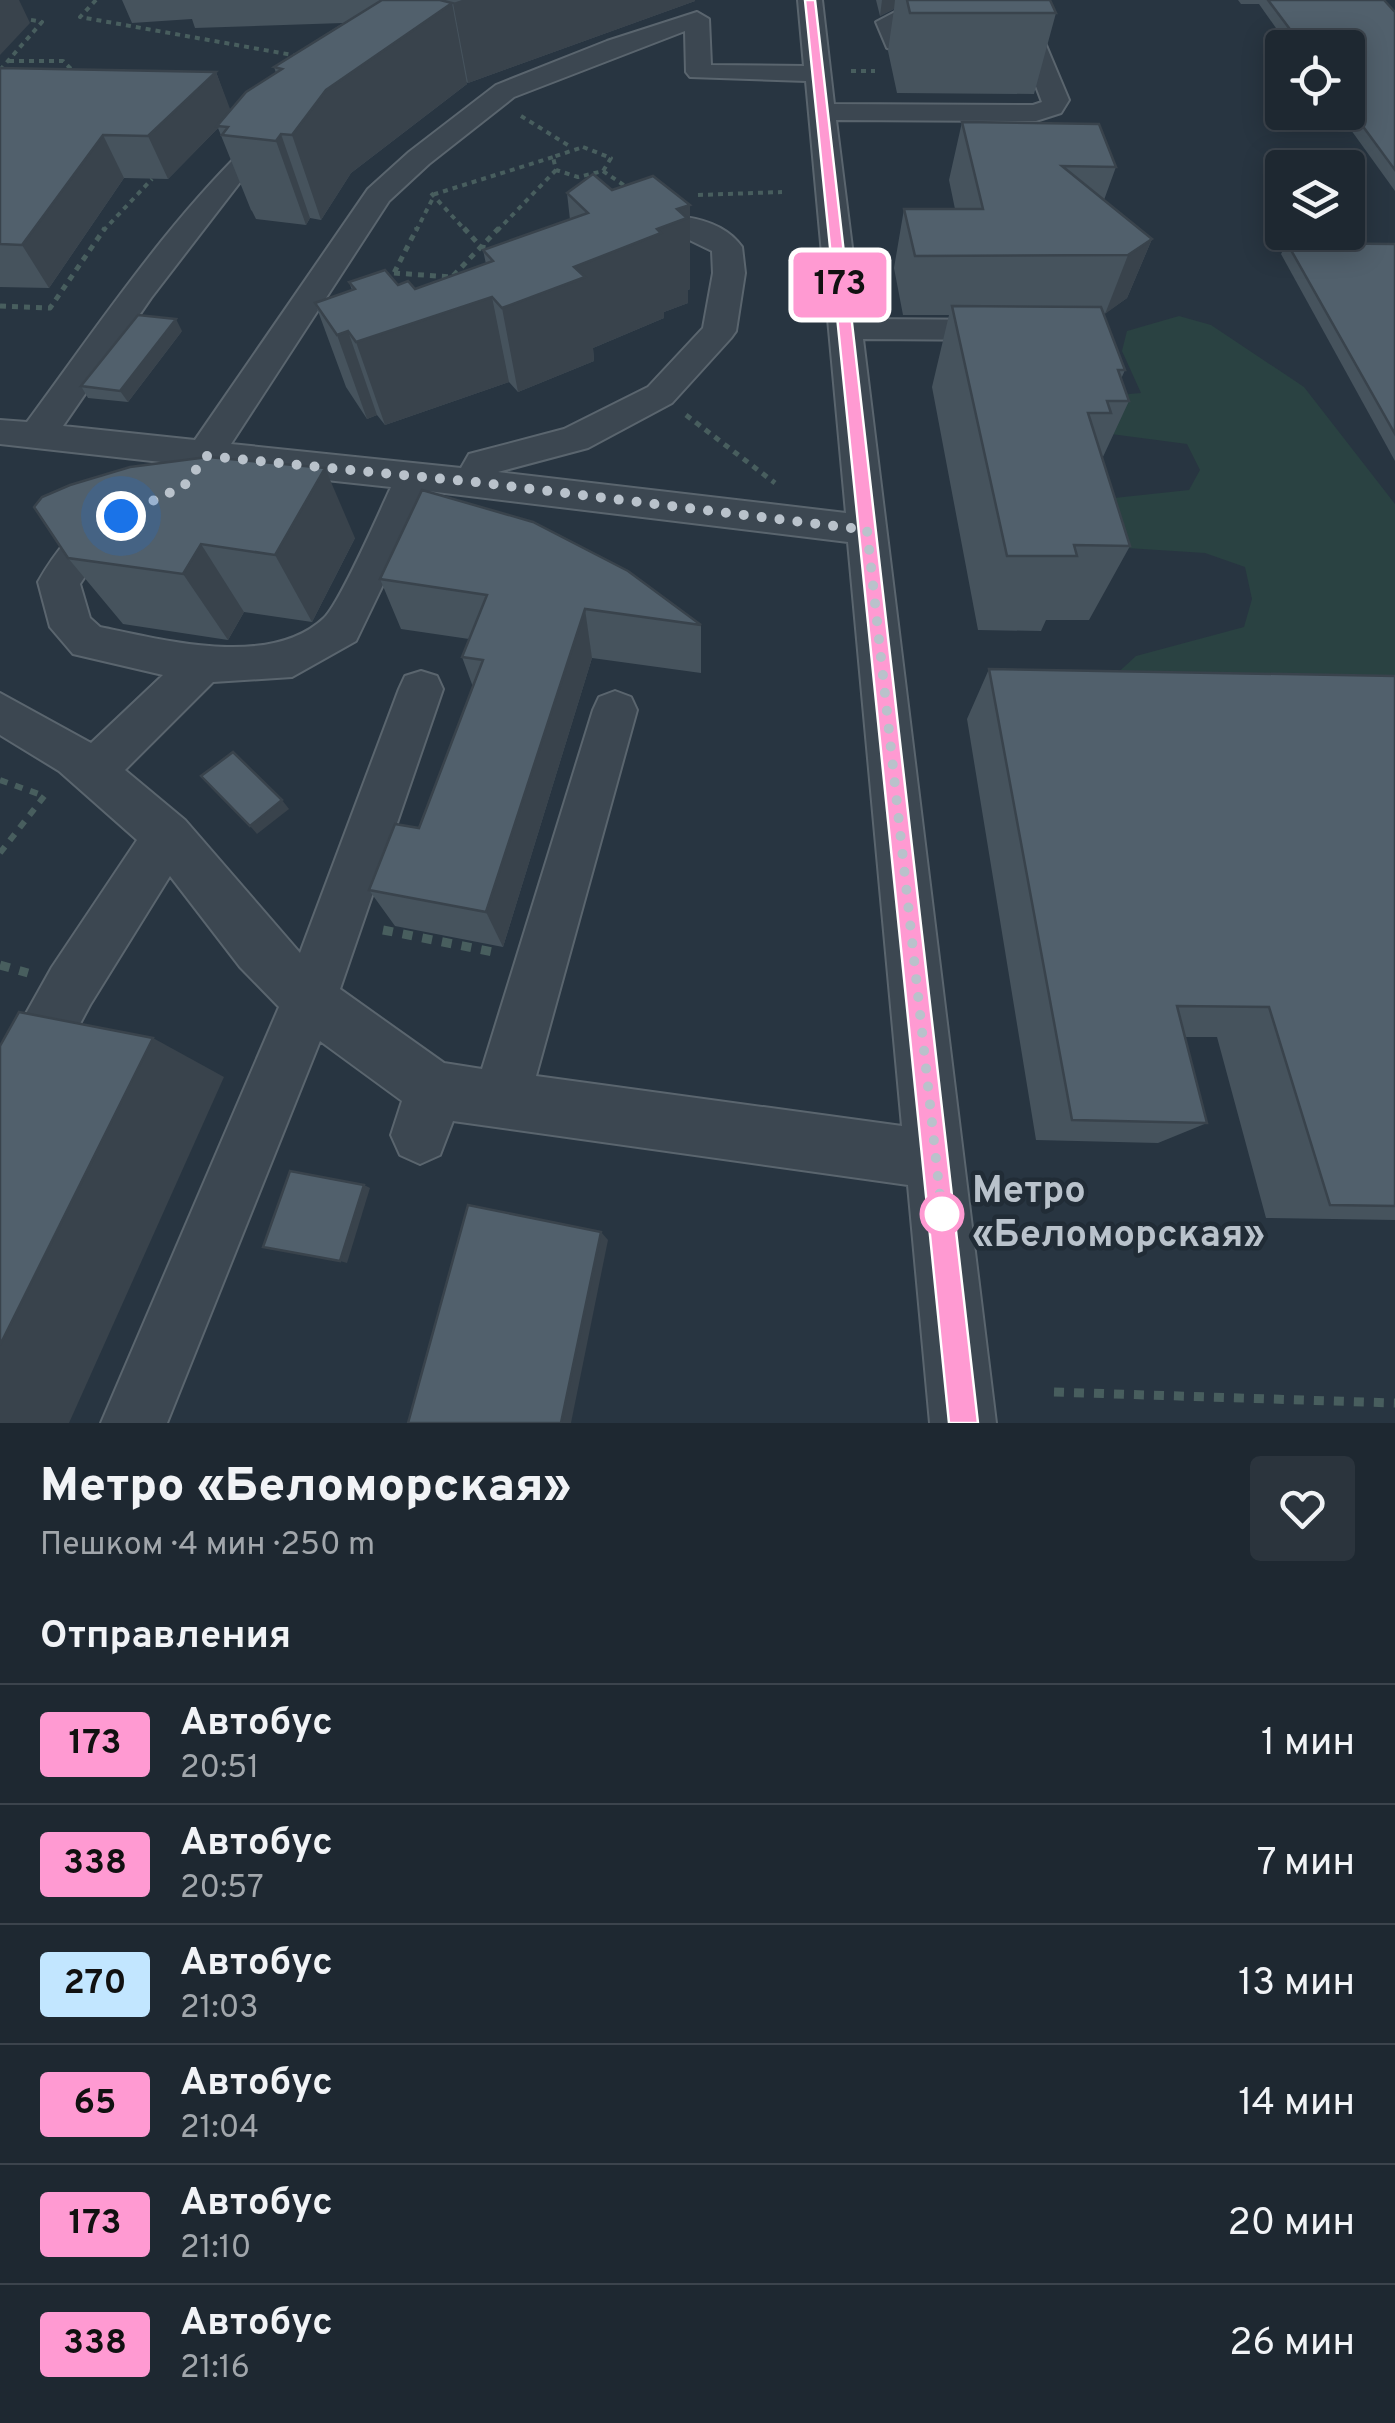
<!DOCTYPE html>
<html lang="ru">
<head>
<meta charset="utf-8">
<style>
	:root { --surface:#1e2831; --page:#2b343d; --text:#f1f3f6; --muted:#a1a6ab; --line:#3c444d }
	body { margin:0; font-family:Overpass,sans-serif; background:var(--page); color:var(--text); height:100vh; display:flex; flex-direction:column; font-size:38px; white-space:nowrap }
	* { box-sizing:border-box; margin:0 }
	p { font-size:32px; color:var(--muted) }
	.icon { flex:none; width:55px; height:55px; fill:none; stroke:currentColor; stroke-width:2; stroke-linecap:round; stroke-linejoin:round }
	.map { position:relative; height:1423px; overflow:hidden }
	.side { display:flex; flex-direction:column; background:var(--surface); flex:1 }
	.side>* { flex:none }
	.badge { padding:0 20px; border-radius:8px; font-size:35px; line-height:65px }
	.controls { position:absolute; left:1265px; top:30px; display:grid; gap:20px }
	.controls a { display:grid; place-items:center; width:100px; height:100px; border-radius:10px; background:var(--surface); box-shadow:0 5px 25px #0003,0 0 0 2px var(--line); font-size:50px }
	.you { position:absolute; width:50px; height:50px; margin:-25px; border:8px solid #fff; border-radius:50%; background:#1a73e8; box-shadow:0 0 0 15px #1a73e833 }
	.map>.badge { position:absolute; translate:-50% -50%; box-shadow:0 0 0 5px #fff }
	h2 { padding:0 40px; font-size:38px; line-height:90px }
	.round { display:grid; place-items:center; flex:none; width:105px; height:105px; border-radius:10px; background:var(--page) }
	.summary { display:flex; align-items:center; justify-content:space-between; height:170px; padding:0 40px }
	h1 { font-size:48px; font-weight:800; line-height:75px }
	ul { padding:0; list-style:none }
	li { display:flex; align-items:center; gap:30px; height:120px; padding:0 40px; border-top:2px solid var(--line) }
	li div { flex:1 }
	li b { display:block; font-size:38px }
	li em { font-style:normal }
	li .badge { min-width:110px; font-weight:700; text-align:center }
	.map>svg:first-child { display:block }
	.green { fill:#2a4242 }
	.lines { fill:none; stroke-linecap:round; stroke-linejoin:round }
	.minor-casing { stroke:#5a656e; stroke-width:4 }
	.path-far3 { stroke:#485e5e; stroke-width:4; stroke-dasharray:5 5; stroke-linecap:butt }
	.path-far2 { stroke:#485e5e; stroke-width:5; stroke-dasharray:6 6; stroke-linecap:butt }
	.path-far1 { stroke:#485e5e; stroke-width:6; stroke-dasharray:8 8; stroke-linecap:butt }
	.path { stroke:#485e5e; stroke-width:9; stroke-dasharray:10 10; stroke-linecap:butt }
	.minor { fill:#3c4751; fill-rule:evenodd }
	.wall { fill:#46535d }
	.shaded-wall { fill:#39434c }
	.building { fill:#51606c; stroke:#39434c; stroke-width:2.5 }
	.line { fill:#ff9ad2; stroke:#fff; stroke-width:2.5 }
	.walk { stroke:#b9c2cb; stroke-width:10; stroke-dasharray:0 18 }
	.stop-dot { fill:#fff; stroke:#ff9ad2; stroke-width:5 }
	.labels { text-anchor:middle; dominant-baseline:central; stroke-width:9; stroke-linejoin:round; paint-order:stroke }
	.near-stop-label { font-size:38px; font-weight:bold; fill:#b9c2cb; stroke:#212c36; text-anchor:start }
</style>
</head>
<body>
<div class="map">
<svg width="1395" height="1423" viewBox="0 0 1395 1423">
	<rect width="100%" height="100%" fill="#283541"/>
	<polygon class="green" points="1179,316 1211,325 1304,387 1395,504 1395,755 1085,703 1136,656 1244,627 1252,599 1245,567 1205,553 1127,548 1114,498 1189,490 1200,470 1187,444 1111,434 1106,396 1141,393 1122,351 1127,331"/>
	<g class="lines">
		<g class="minor-casing">
			<g id="minor">
				<path d="M798,0H822L834,104L1033,105L1042,102L1003,0H1027L1069,100L1061,113L1036,121L836,120L861,319L1008,320L1020,323L1025,330L1020,337L1008,340L863,339L996,1423H930L908,1185L453,1121L440,1155L420,1164L400,1155L391,1135L402,1101L320,1041L167,1423H101L279,1007L240,967L170,876L90,1005L20,1136L0,1145V1060L52,967L137,840L59,771L0,735V693L91,743L163,675L73,654L50,627L38,582C55,552 76,525 106,507C130,492 163,488 179,464L0,444V420L27,422C103,319 175,210 270,124L280,122L294,130L241,181L151,298L63,426L195,440L368,189L409,152L496,85L607,41L697,12L709,19L711,65L804,66ZM685,31L686,72L690,77L806,81L846,513L498,472L588,448L672,403L731,338L736,331L745,273L742,247C718,212 657,211 620,221L616,227L620,233L677,234L712,251L713,273L703,328L648,387L564,429L469,454L461,468L231,444L389,201L429,164L514,97ZM215,468L391,487C379,513 340,603 324,618C270,669 164,640 100,627L90,618L80,584L104,548L135,526L197,496ZM428,491L848,542L902,1126L536,1076L637,710L631,697L615,691L599,697L593,710L482,1069L444,1063L340,989L443,689L437,676L421,671L405,676L399,689L300,953L185,820L125,770L213,682L292,677L356,641Z"/>
				<polygon points="895,12 954,12 966,19 954,26 902,26 906,36 950,40 953,45 950,50 896,50 887,48 876,22"/>
			</g>
		</g>
		<g class="path-far3">
			<polyline points="96,0 80,17 298,56"/>
			<polyline points="9,61 63,61 76,74"/>
			<polyline points="0,70 42,22 21,18"/>
			<polyline points="851,71 875,71"/>
			<polyline points="521,116 571,147"/>
			<polygon points="583,147 611,158 603,171 578,177 556,170 553,157"/>
			<polyline points="603,171 628,188"/>
			<polyline points="431,193 466,231"/>
			<polyline points="698,195 782,192"/>
			<polyline points="103,231 152,179"/>
			<polyline points="416,231 435,194 553,157"/>
			<polyline points="497,231 556,170"/>
		</g>
		<g class="path-far2">
			<polyline points="464,228 481,247 494,249"/>
			<polyline points="394,273 452,277 499,228"/>
			<polyline points="383,276 394,273 417,228"/>
			<polyline points="0,306 50,308 105,228"/>
			<polyline points="686,415 775,483"/>
		</g>
		<g class="path-far1">
			<polyline points="0,780 44,796"/>
			<polyline points="0,853 49,790"/>
		</g>
		<g class="path">
			<polyline points="383,930 498,953"/>
			<polyline points="0,965 28,973"/>
			<polyline points="1054,1392 1395,1403"/>
		</g>
		<use href="#minor" class="minor"/>
	</g>
	<g class="wall">
		<polygon points="122,0 695,0 695,1 468,83 466,82 467,84 351,173 321,220 310,218 306,225 256,219 252,211 251,210 218,128 168,179 124,178 49,288 0,287 0,68 216,72 230,111 276,73 274,67 343,23 195,28 192,19 132,23"/>
		<polygon points="876,0 1050,0 1056,13 1034,94 897,93 888,51 894,9 880,16"/>
		<polygon points="1238,0 1384,0 1395,12 1395,191 1338,112 1348,112 1348,48 1290,48 1259,4 1241,4"/>
		<polygon points="962,122 1116,167 1104,200 1152,239 1127,298 1104,314 1125,370 1121,379 1129,401 1102,459 1130,546 1089,620 1046,620 1041,631 978,630 932,387 949,315 903,315 894,268 904,209 955,209 949,180"/>
		<polygon points="567,193 690,289 688,290 688,303 664,312 664,318 593,348 594,361 518,392 509,382 385,425 377,415 367,419 346,387 315,303 352,290 349,282 398,285 415,289 486,264 483,250 570,220"/>
		<polygon points="1287,243 1395,244 1395,461 1281,254"/>
		<polygon points="182,331 128,402 88,398 81,386"/>
		<polygon points="42,497 355,538 312,622 244,612 228,640 123,624 68,558"/>
		<polygon points="380,579 701,625 701,673 592,658 503,947 395,926 369,890 419,828 473,687 462,657 469,639 401,629"/>
		<polygon points="989,669 1395,676 1395,1220 1266,1218 1217,1037 1185,1037 1207,1123 1158,1143 1036,1140 967,719"/>
	</g>
	<g class="shaded-wall">
		<polygon points="0,0 19,0 30,23 0,55"/>
		<polygon points="462,0 695,0 695,1 468,83 453,3"/>
		<polygon points="882,0 895,0 894,9 880,16"/>
		<polygon points="452,3 467,84 351,173 321,220 292,135 326,90"/>
		<polygon points="216,72 232,114 168,179 148,136"/>
		<polygon points="281,134 310,218 306,225 276,141"/>
		<polygon points="103,135 124,178 49,288 22,245"/>
		<polygon points="690,205 690,289 688,290 688,303 664,312 664,318 593,348 594,361 518,392 502,308 574,267 657,229 677,209"/>
		<polygon points="1152,239 1127,298 1105,314 1128,255"/>
		<polygon points="492,297 509,382 385,425 356,342"/>
		<polygon points="176,319 182,331 128,402 120,391"/>
		<polygon points="348,331 377,415 367,419 337,335"/>
		<polygon points="325,468 355,538 312,622 275,555"/>
		<polygon points="201,544 244,612 228,640 183,574"/>
		<polygon points="585,609 592,658 503,947 486,912"/>
		<polygon points="282,800 289,809 257,834 250,826"/>
		<polygon points="153,1038 224,1077 69,1423 0,1423 0,1345"/>
		<polygon points="364,1185 370,1188 347,1263 340,1261"/>
		<polygon points="601,1232 608,1240 571,1423 561,1423"/>
	</g>
	<g class="building">
		<polygon points="382,0 440,0 452,3 326,90 292,135 281,134 276,141 222,135 228,127 217,126 246,92 282,69 274,67"/>
		<polygon points="907,0 1050,0 1056,13 910,13"/>
		<polygon points="1268,0 1384,0 1395,12 1395,170 1348,106 1348,48 1304,48"/>
		<polygon points="0,68 216,72 148,136 103,135 22,245 0,244"/>
		<polygon points="962,122 1099,124 1116,167 1062,166 1152,239 1128,255 915,256 904,209 983,209"/>
		<polygon points="593,174 612,190 653,176 690,205 677,209 687,218 657,229 661,233 574,267 585,277 502,308 492,297 356,342 348,331 337,335 315,303 355,289 349,282 385,270 398,285 408,281 415,289 493,261 483,250 588,213 567,193"/>
		<polygon points="1287,243 1395,244 1395,434"/>
		<polygon points="952,306 1101,307 1125,370 1118,370 1129,401 1107,401 1111,413 1088,413 1130,546 1074,545 1077,556 1007,556"/>
		<polygon points="138,315 176,319 120,391 81,386"/>
		<polygon points="208,457 325,468 275,555 201,544 183,574 68,558 34,507 42,497 70,485 130,467"/>
		<polygon points="422,490 533,522 628,571 701,625 585,609 486,912 369,890 395,824 419,828 483,660 462,657 487,595 380,579"/>
		<polygon points="989,669 1395,676 1395,1206 1330,1205 1269,1007 1177,1006 1207,1123 1072,1120"/>
		<polygon points="233,752 282,800 250,826 201,776"/>
		<polygon points="19,1012 153,1038 0,1345 0,1046"/>
		<polygon points="290,1171 364,1185 340,1261 263,1247"/>
		<polygon points="468,1205 601,1232 561,1423 408,1423"/>
	</g>
	<polygon class="line" points="805,0 815,0 978,1423 949,1423"/>
	<g class="lines">
		<polyline class="walk" points="121,516 184,486 206,456 475,482 867,530 942,1214"/>
	</g>
	<circle class="stop-dot" cx="942" cy="1214" r="20"/>
	<g class="labels">
		<g class="near-stop-label">
			<text x="972" y="1192">Метро<tspan x="972" dy="44">«Беломорская»</tspan></text>
		</g>
	</g>
</svg>
<div class="controls">
<a><svg class="icon" aria-label="locate" viewBox="0 0 24 24"><circle cx="12" cy="12" r="6"/><path d="M12 2v4M12 18v4M2 12h4M18 12h4"/></svg></a>
<a><svg class="icon" aria-label="layers" viewBox="0 0 24 24"><path d="M12 4l9 5-9 5-9-5zM3 14l9 5 9-5"/></svg></a>
</div>
<div class="you" style="left:121px;top:516px"></div>
<b class="badge" style="left:840px;top:285px;background:#ff9ad2;color:#111">173</b>
</div>
<section class="side">
<div class="summary"><div><h1>Метро «Беломорская»</h1><p>Пешком · 4 мин · 250 m</p></div><a class="round"><svg class="icon" aria-label="heart" viewBox="0 0 24 24"><path d="M12 20l-8-8c-3-5 5-10 8-4 3-6 11-1 8 4z"/></svg></a></div>
<h2>Отправления</h2>
<ul>
<li><span class="badge" style="background:#ff9ad2;color:#111">173</span><div><b>Автобус</b><p>20:51</p></div><em>1 мин</em></li>
<li><span class="badge" style="background:#ff9ad2;color:#111">338</span><div><b>Автобус</b><p>20:57</p></div><em>7 мин</em></li>
<li><span class="badge" style="background:#c2e6ff;color:#111">270</span><div><b>Автобус</b><p>21:03</p></div><em>13 мин</em></li>
<li><span class="badge" style="background:#ff9ad2;color:#111">65</span><div><b>Автобус</b><p>21:04</p></div><em>14 мин</em></li>
<li><span class="badge" style="background:#ff9ad2;color:#111">173</span><div><b>Автобус</b><p>21:10</p></div><em>20 мин</em></li>
<li><span class="badge" style="background:#ff9ad2;color:#111">338</span><div><b>Автобус</b><p>21:16</p></div><em>26 мин</em></li>
</ul>
</section>
</body>
</html>
